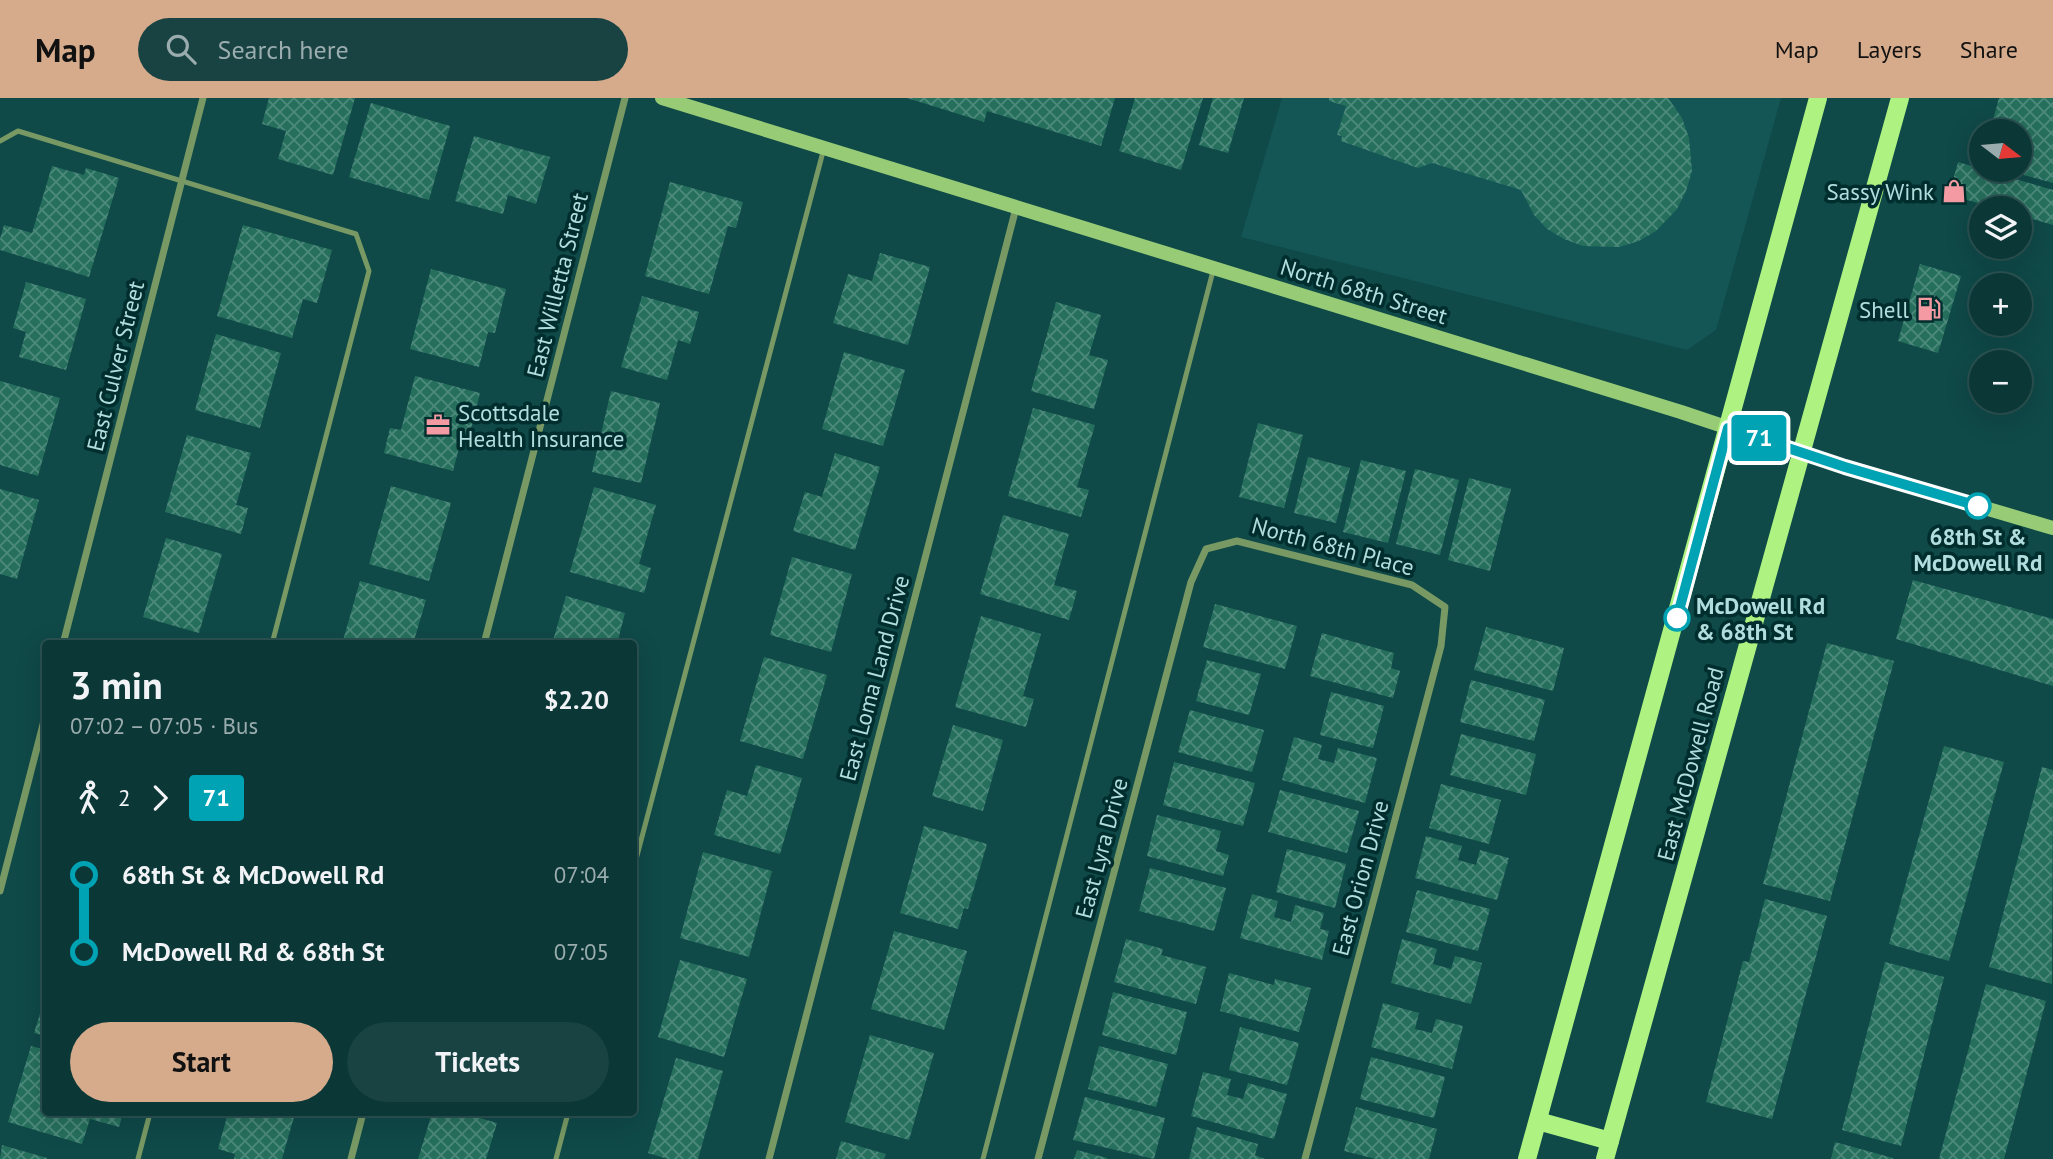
<!DOCTYPE html>
<html lang="en">
<head>
<meta charset="utf-8">
<style>
	:root { --surface:#0b3736; --page:#194242; --text:#f1f3f6; --muted:#9aacad; --line:#2b5151; --accent:#d6ab8b }
	body { margin:0; font-family:"PT Sans",sans-serif; background:var(--page); color:var(--text); height:100vh; display:flex; flex-direction:column; font-size:26px; white-space:nowrap }
	* { box-sizing:border-box; margin:0 }
	p { font-size:23px; color:var(--muted) }
	.icon { flex:none; width:38px; height:38px; fill:none; stroke:currentColor; stroke-width:2; stroke-linecap:round; stroke-linejoin:round }
	.map { position:relative; flex:1; overflow:hidden }
	.panel { position:absolute; left:42px; top:542px; width:595px; height:476px; display:flex; flex-direction:column; background:var(--surface); border-radius:7px; box-shadow:0 7px 28px #0002,0 0 0 2px var(--line) }
	.panel>* { flex:none }
	.badge { padding:0 14px; border-radius:5px; font-size:24px; line-height:46px }
	.needle { width:46px; rotate:106deg }
	.tools { position:absolute; left:1969px; top:21px; display:grid; gap:14px }
	.tools a { display:grid; place-items:center; width:63px; height:63px; border-radius:50%; background:var(--surface); box-shadow:0 7px 28px #0002,0 0 0 2px var(--line); font-size:35px }
	.map>.badge { position:absolute; translate:-50% -50%; box-shadow:0 0 0 4px #fff }
	.legs { display:flex; align-items:center; gap:10px; height:77px; padding:0 28px; font-size:23px }
	.legs p { margin-inline-start:auto }
	.headline { display:flex; align-items:center; justify-content:space-between; height:119px; padding:0 28px }
	h1 { font-size:38px; font-weight:800; line-height:52px }
	.button { display:flex; gap:14px; margin-top:auto; padding:14px 28px }
	.button a { flex:1; height:80px; border-radius:42px; background:var(--accent); color:#111; font-size:28px; font-weight:800; line-height:80px; text-align:center }
	.button a+a { background:var(--page); color:var(--text) }
	ul { padding:0 28px; list-style:none }
	li { display:flex; align-items:center; gap:24px; height:77px; font-size:26px }
	li i { display:grid; place-items:center; width:10px; height:100%; margin:0 9px; background:currentColor }
	li i::after { content:''; width:18px; height:18px; margin:-9px; border:5px solid; border-radius:50%; background:var(--surface) }
	li p { margin-inline-start:auto }
	li:first-child i { background:linear-gradient(#0000 50%,currentColor 0) }
	li:last-child i { background:linear-gradient(currentColor 50%,#0000 0) }
	header { display:flex; align-items:center; gap:42px; box-sizing:border-box; height:98px; padding:0 35px; background:var(--accent); color:#111 }
	header strong { font-size:33px }
	nav { display:flex; gap:38px; margin-inline-start:auto; font-size:24px }
	.search { width:490px; height:63px; background:var(--page); display:flex; align-items:center; gap:18px; box-sizing:border-box; padding:0 24px; border-radius:38px; color:var(--muted); font-size:26px }
	.map>svg:first-child { display:block }
	.built { fill:#135655 }
	.building { fill:url(#building-cross-hatch) }
	.lines { fill:none; stroke-linecap:round; stroke-linejoin:round }
	.lane { stroke:#789964; stroke-width:5 }
	.street { stroke:#789964; stroke-width:7 }
	.secondary { stroke:#97cb75; stroke-width:14 }
	.primary { stroke:#aef281; stroke-width:18 }
	.line-1-casing { stroke:#fff; stroke-width:16 }
	.line-1 { stroke:#00a3b4; stroke-width:10 }
	.stop-1-dot { fill:#fff; stroke:#00a3b4; stroke-width:3.5 }
	.labels { text-anchor:middle; dominant-baseline:central; stroke-width:7; stroke-linejoin:round; paint-order:stroke }
	.poi-label { font-size:23px; fill:#b1dedd; stroke:#002d2d; text-anchor:end }
	.street-label { font-size:23px; fill:#b1dedd; stroke:#002d2d }
	.stop-label { font-size:23px; font-weight:bold; fill:#b1dedd; stroke:#002d2d }
</style>
</head>
<body>
<header>
<strong>Map</strong>
<div class="search"><svg class="icon" aria-label="search" viewBox="0 0 24 24"><circle cx="10" cy="10" r="6"/><path d="M15 15l6 6"/></svg>Search here</div>
<nav><a>Map</a><a>Layers</a><a>Share</a></nav>
</header>
<div class="map">
<svg width="2053" height="1061" viewBox="0 0 2053 1061">
	<defs>
		<pattern id="building-cross-hatch" width="8" height="8" patternUnits="userSpaceOnUse" patternTransform="scale(1.75)"><rect width="8" height="8" fill="#266f5d"/><path d="M0 0l8 8M0 8l8-8" fill="none" stroke="#4d8a7b"/></pattern>
	</defs>
	<rect width="100%" height="100%" fill="#0f4948"/>
	<polygon class="built" points="1282,0 1781,0 1716,232 1687,252 1241,139"/>
	<g class="building">
		<polygon points="269,0 355,0 333,77 278,61 286,33 262,26"/>
		<polygon points="907,0 1115,0 1101,48 987,13 984,24"/>
		<polygon points="1135,0 1203,0 1181,72 1119,53"/>
		<polygon points="1213,0 1244,0 1228,55 1199,47"/>
		<polygon points="1329,0 1668,0 1682,20 1689,40 1692,73 1686,93 1677,111 1656,133 1639,143 1619,149 1583,148 1564,141 1547,131 1534,117 1521,92 1432,65 1418,70 1341,43 1342,38 1337,37 1346,8 1329,3"/>
		<polygon points="1999,0 2053,0 2053,85 2009,73 2020,72 2020,33 1990,33"/>
		<polygon points="371,5 450,28 429,102 349,79"/>
		<polygon points="474,38 550,59 536,106 508,97 503,116 455,103"/>
		<polygon points="1958,64 2053,92 2053,127 2020,117 2020,110 1996,110 1949,97"/>
		<polygon points="52,68 84,77 86,70 119,80 89,179 0,152 0,141 4,127 32,135"/>
		<polygon points="670,84 743,104 736,130 728,128 709,196 645,178"/>
		<polygon points="243,127 332,152 317,205 303,201 292,240 217,218"/>
		<polygon points="880,155 930,169 908,247 833,225 848,176 872,183"/>
		<polygon points="1920,166 1961,178 1938,255 1898,243"/>
		<polygon points="431,171 506,191 495,235 488,234 479,269 410,251"/>
		<polygon points="26,184 86,201 66,272 19,259 26,234 13,230"/>
		<polygon points="642,198 699,214 690,246 678,242 667,282 621,269"/>
		<polygon points="1056,204 1101,217 1089,257 1108,262 1094,311 1031,293"/>
		<polygon points="216,236 281,255 260,330 195,312"/>
		<polygon points="844,254 905,272 883,348 822,331"/>
		<polygon points="415,278 480,295 469,340 462,338 453,373 384,355 390,330 401,332"/>
		<polygon points="0,283 60,300 38,378 0,367"/>
		<polygon points="611,293 660,305 641,385 592,374"/>
		<polygon points="1033,310 1095,327 1077,389 1089,392 1081,419 1008,398"/>
		<polygon points="1258,325 1303,337 1284,410 1239,399"/>
		<polygon points="187,337 251,355 236,407 248,410 241,436 165,414"/>
		<polygon points="835,355 880,369 855,452 793,433 805,394 822,399"/>
		<polygon points="1308,359 1350,370 1336,425 1294,415"/>
		<polygon points="1361,362 1406,373 1388,445 1343,434"/>
		<polygon points="1415,371 1459,382 1440,457 1396,446"/>
		<polygon points="1469,380 1511,391 1490,473 1448,462"/>
		<polygon points="391,388 451,405 429,483 369,466"/>
		<polygon points="594,389 656,407 639,466 651,470 644,495 570,474"/>
		<polygon points="0,391 39,402 17,481 0,476"/>
		<polygon points="1003,417 1069,436 1054,487 1077,493 1069,522 980,496"/>
		<polygon points="166,440 222,456 199,535 143,519"/>
		<polygon points="792,459 852,476 831,554 770,537"/>
		<polygon points="1913,482 2053,521 2053,588 1896,541"/>
		<polygon points="360,483 426,502 413,546 342,546"/>
		<polygon points="566,498 625,515 617,546 552,546"/>
		<polygon points="1215,506 1297,528 1285,571 1203,549"/>
		<polygon points="981,518 1041,536 1023,598 1034,601 1026,629 955,609"/>
		<polygon points="1486,529 1564,550 1553,593 1474,572"/>
		<polygon points="1322,535 1394,555 1391,570 1400,573 1393,600 1310,578"/>
		<polygon points="1827,545 1894,563 1830,803 1763,786"/>
		<polygon points="764,559 827,577 803,661 740,643"/>
		<polygon points="1207,562 1261,576 1249,617 1196,603"/>
		<polygon points="1471,582 1545,602 1534,643 1460,624"/>
		<polygon points="1331,594 1384,608 1373,650 1320,637"/>
		<polygon points="1190,612 1264,632 1252,674 1178,654"/>
		<polygon points="953,627 1003,642 983,713 932,698"/>
		<polygon points="1461,636 1536,656 1526,697 1450,677"/>
		<polygon points="1294,639 1322,647 1318,661 1334,665 1338,650 1377,660 1365,705 1282,682"/>
		<polygon points="1944,648 2004,664 1949,863 1889,846"/>
		<polygon points="1174,664 1255,685 1243,728 1163,707"/>
		<polygon points="756,667 802,680 780,756 714,737 727,692 747,698"/>
		<polygon points="2042,669 2053,672 2052,886 1989,869"/>
		<polygon points="1441,686 1501,702 1489,746 1429,730"/>
		<polygon points="1280,692 1359,713 1347,755 1268,734"/>
		<polygon points="1157,717 1221,733 1216,753 1229,757 1223,778 1147,758"/>
		<polygon points="924,728 987,746 968,811 964,810 958,831 900,815"/>
		<polygon points="1426,738 1462,748 1458,762 1476,767 1480,752 1509,760 1497,802 1415,780"/>
		<polygon points="1287,751 1346,766 1335,810 1276,794"/>
		<polygon points="703,754 772,773 749,859 680,840"/>
		<polygon points="1150,770 1226,790 1214,833 1139,813"/>
		<polygon points="1417,792 1490,811 1478,853 1406,834"/>
		<polygon points="1252,796 1278,803 1274,819 1291,824 1295,807 1324,815 1320,831 1329,833 1322,862 1240,840"/>
		<polygon points="1765,801 1827,818 1772,1021 1706,1004 1743,863 1749,864"/>
		<polygon points="894,833 967,853 944,932 871,911"/>
		<polygon points="1126,841 1163,851 1161,857 1206,869 1196,906 1114,884"/>
		<polygon points="1402,841 1437,851 1433,866 1451,871 1455,858 1482,865 1471,906 1391,885"/>
		<polygon points="680,862 747,881 724,959 658,939"/>
		<polygon points="1885,864 1944,879 1901,1048 1842,1032"/>
		<polygon points="1229,875 1274,887 1275,881 1311,890 1299,934 1220,913"/>
		<polygon points="1986,886 2046,903 2004,1061 1939,1061"/>
		<polygon points="1113,894 1187,914 1176,957 1102,937"/>
		<polygon points="46,896 46,938 34,935"/>
		<polygon points="1383,905 1419,915 1415,931 1432,935 1436,921 1463,928 1452,971 1371,949"/>
		<polygon points="1240,929 1299,945 1287,987 1229,972"/>
		<polygon points="870,937 934,955 909,1042 845,1024"/>
		<polygon points="31,948 46,952 46,1015 123,1015 119,1029 90,1021 82,1046 8,1024"/>
		<polygon points="1099,948 1168,966 1156,1009 1088,991"/>
		<polygon points="1371,959 1445,979 1434,1020 1360,1001"/>
		<polygon points="676,960 723,973 698,1061 668,1061 648,1055"/>
		<polygon points="1203,974 1231,981 1227,997 1243,1001 1248,985 1287,996 1274,1041 1191,1018"/>
		<polygon points="1085,999 1165,1020 1154,1061 1073,1042"/>
		<polygon points="1356,1009 1437,1031 1429,1061 1376,1061 1344,1053"/>
		<polygon points="228,1015 281,1015 294,1019 282,1061 234,1061 235,1056 218,1051"/>
		<polygon points="432,1015 463,1015 497,1025 486,1061 418,1061"/>
		<polygon points="1197,1029 1258,1046 1255,1057 1265,1061 1189,1061"/>
		<polygon points="841,1043 886,1056 884,1061 836,1061"/>
		<polygon points="1835,1044 1893,1060 1893,1061 1831,1061"/>
		<polygon points="2,1047 47,1060 47,1061 0,1061"/>
		<polygon points="1077,1052 1107,1060 1107,1061 1074,1061"/>
	</g>
	<g class="lines">
		<g class="lane">
			<polyline points="0,43 18,33 356,136 369,173 272,546"/>
			<polyline points="634,769 824,50"/>
			<polyline points="138,1061 150,1015"/>
			<polyline points="556,1061 568,1015"/>
			<polyline points="983,1061 1213,173"/>
		</g>
		<g class="street">
			<polyline points="63,546 203,0"/>
			<polyline points="484,546 625,0"/>
			<polyline points="0,793 46,615"/>
			<polyline points="351,1061 363,1015"/>
			<polyline points="769,1061 1016,110"/>
			<polyline points="1038,1061 1191,484 1206,451 1237,443 1412,487 1445,509 1441,548 1305,1061"/>
		</g>
		<polyline class="secondary" points="662,0 1681,314 1845,369 2053,430"/>
		<g class="primary">
			<polyline points="1538,1023 1610,1043"/>
			<polyline points="1527,1061 1818,0"/>
			<polyline points="1605,1061 1900,0"/>
		</g>
	</g>
	<g class="lines">
		<g class="line-1-casing">
			<polyline id="line-1" points="1677,520 1728,330 1845,369 1978,408"/>
		</g>
		<use href="#line-1" class="line-1"/>
	</g>
	<defs>
		<g id="shop-bare" transform="scale(1.89)"><path d="M-5-2.5h2.3a2.7 3.5 0 0 1 5.4 0H5L5.5 6h-11ZM-1.5-2.5h3a1.5 2.3 0 0 0-3 0Z" fill="#f49aa2" stroke="#002d2d" stroke-width="2.5" paint-order="stroke"/></g>
		<g id="fuel-bare" transform="scale(1.89)"><path d="M-5.5-6h7V0h2V4h1.3V-2.5L3-4.5l.8-.8L6-3V5H2.5V1h-1V6h-7ZM-4.2-4.7v3.2H.2V-4.7Z" fill="#f49aa2" stroke="#002d2d" stroke-width="2.5" paint-order="stroke"/></g>
		<g id="office-bare" transform="scale(1.89)"><path d="M-6-3h4V-5.5h4V-3h4V5H-6ZM-1-4.5V-3h2v-1.5ZM-6 0V1H6V0Z" fill="#f49aa2" stroke="#002d2d" stroke-width="2.5" paint-order="stroke"/></g>
	</defs>
	<g fill-rule="evenodd">
		<use href="#shop-bare" x="1954" y="93"/>
		<use href="#fuel-bare" x="1929" y="211"/>
		<use href="#office-bare" x="438" y="327"/>
	</g>
	<g class="stop-1-dot">
		<circle cx="1978" cy="408" r="12"/>
		<circle cx="1677" cy="520" r="12"/>
	</g>
	<g class="labels">
		<g class="poi-label">
			<text x="1934" y="93">Sassy Wink</text>
			<text x="1909" y="211">Shell</text>
			<text x="458" y="314" text-anchor="start">Scottsdale<tspan x="458" dy="26">Health Insurance</tspan></text>
		</g>
		<g class="street-label">
			<text transform="translate(557 187) rotate(-76)">East Willetta Street</text>
			<text transform="translate(1364 193) rotate(17)">North 68th Street</text>
			<text transform="translate(115 268) rotate(-76)">East Culver Street</text>
			<text transform="translate(1333 448) rotate(15)">North 68th Place</text>
			<text transform="translate(874 580) rotate(-75)">East Loma Land Drive</text>
			<text transform="translate(1690 666) rotate(-75)">East McDowell Road</text>
			<text transform="translate(1101 750) rotate(-75)">East Lyra Drive</text>
			<text transform="translate(1360 780) rotate(-75)">East Orion Drive</text>
		</g>
		<g class="stop-label">
			<text x="1978" y="438">68th St &amp;<tspan x="1978" dy="26">McDowell Rd</tspan></text>
			<text x="1696" y="507" text-anchor="start">McDowell Rd<tspan x="1696" dy="26">&amp; 68th St</tspan></text>
		</g>
	</g>
</svg>
<div class="tools">
<a><svg class="needle" viewBox="-14 -14 28 28"><path d="M0-13l5 13h-10z" fill="#e53935"/><path d="M0 13l5-13h-10z" fill="#9aacad"/></svg></a>
<a><svg class="icon" aria-label="layers" viewBox="0 0 24 24"><path d="M12 4l9 5-9 5-9-5zM3 14l9 5 9-5"/></svg></a>
<a>+</a>
<a>−</a>
</div>
<b class="badge" style="left:1759px;top:340px;background:#00a3b4;color:#fff">71</b>
<section class="panel">
<div class="headline"><div><h1>3 min</h1><p>07:02 – 07:05 · Bus</p></div><b>$2.20</b></div>
<div class="legs"><svg class="icon" aria-label="walk" viewBox="0 0 24 24"><circle cx="13" cy="4" r="2"/><path d="M13 8l-2 6 4 7M11 14l-3 7M7 12l3-4h3l4 4"/></svg>2<svg class="icon" aria-label="forward" viewBox="0 0 24 24"><path d="M9 5l7 7-7 7"/></svg><b class="badge" style="background:#00a3b4;color:#fff">71</b></div>
<ul>
<li><i style="color:#00a3b4"></i><b>68th St &amp; McDowell Rd</b><p>07:04</p></li>
<li><i style="color:#00a3b4"></i><b>McDowell Rd &amp; 68th St</b><p>07:05</p></li>
</ul>
<div class="button"><a>Start</a><a>Tickets</a></div>
</section>
</div>
</body>
</html>
